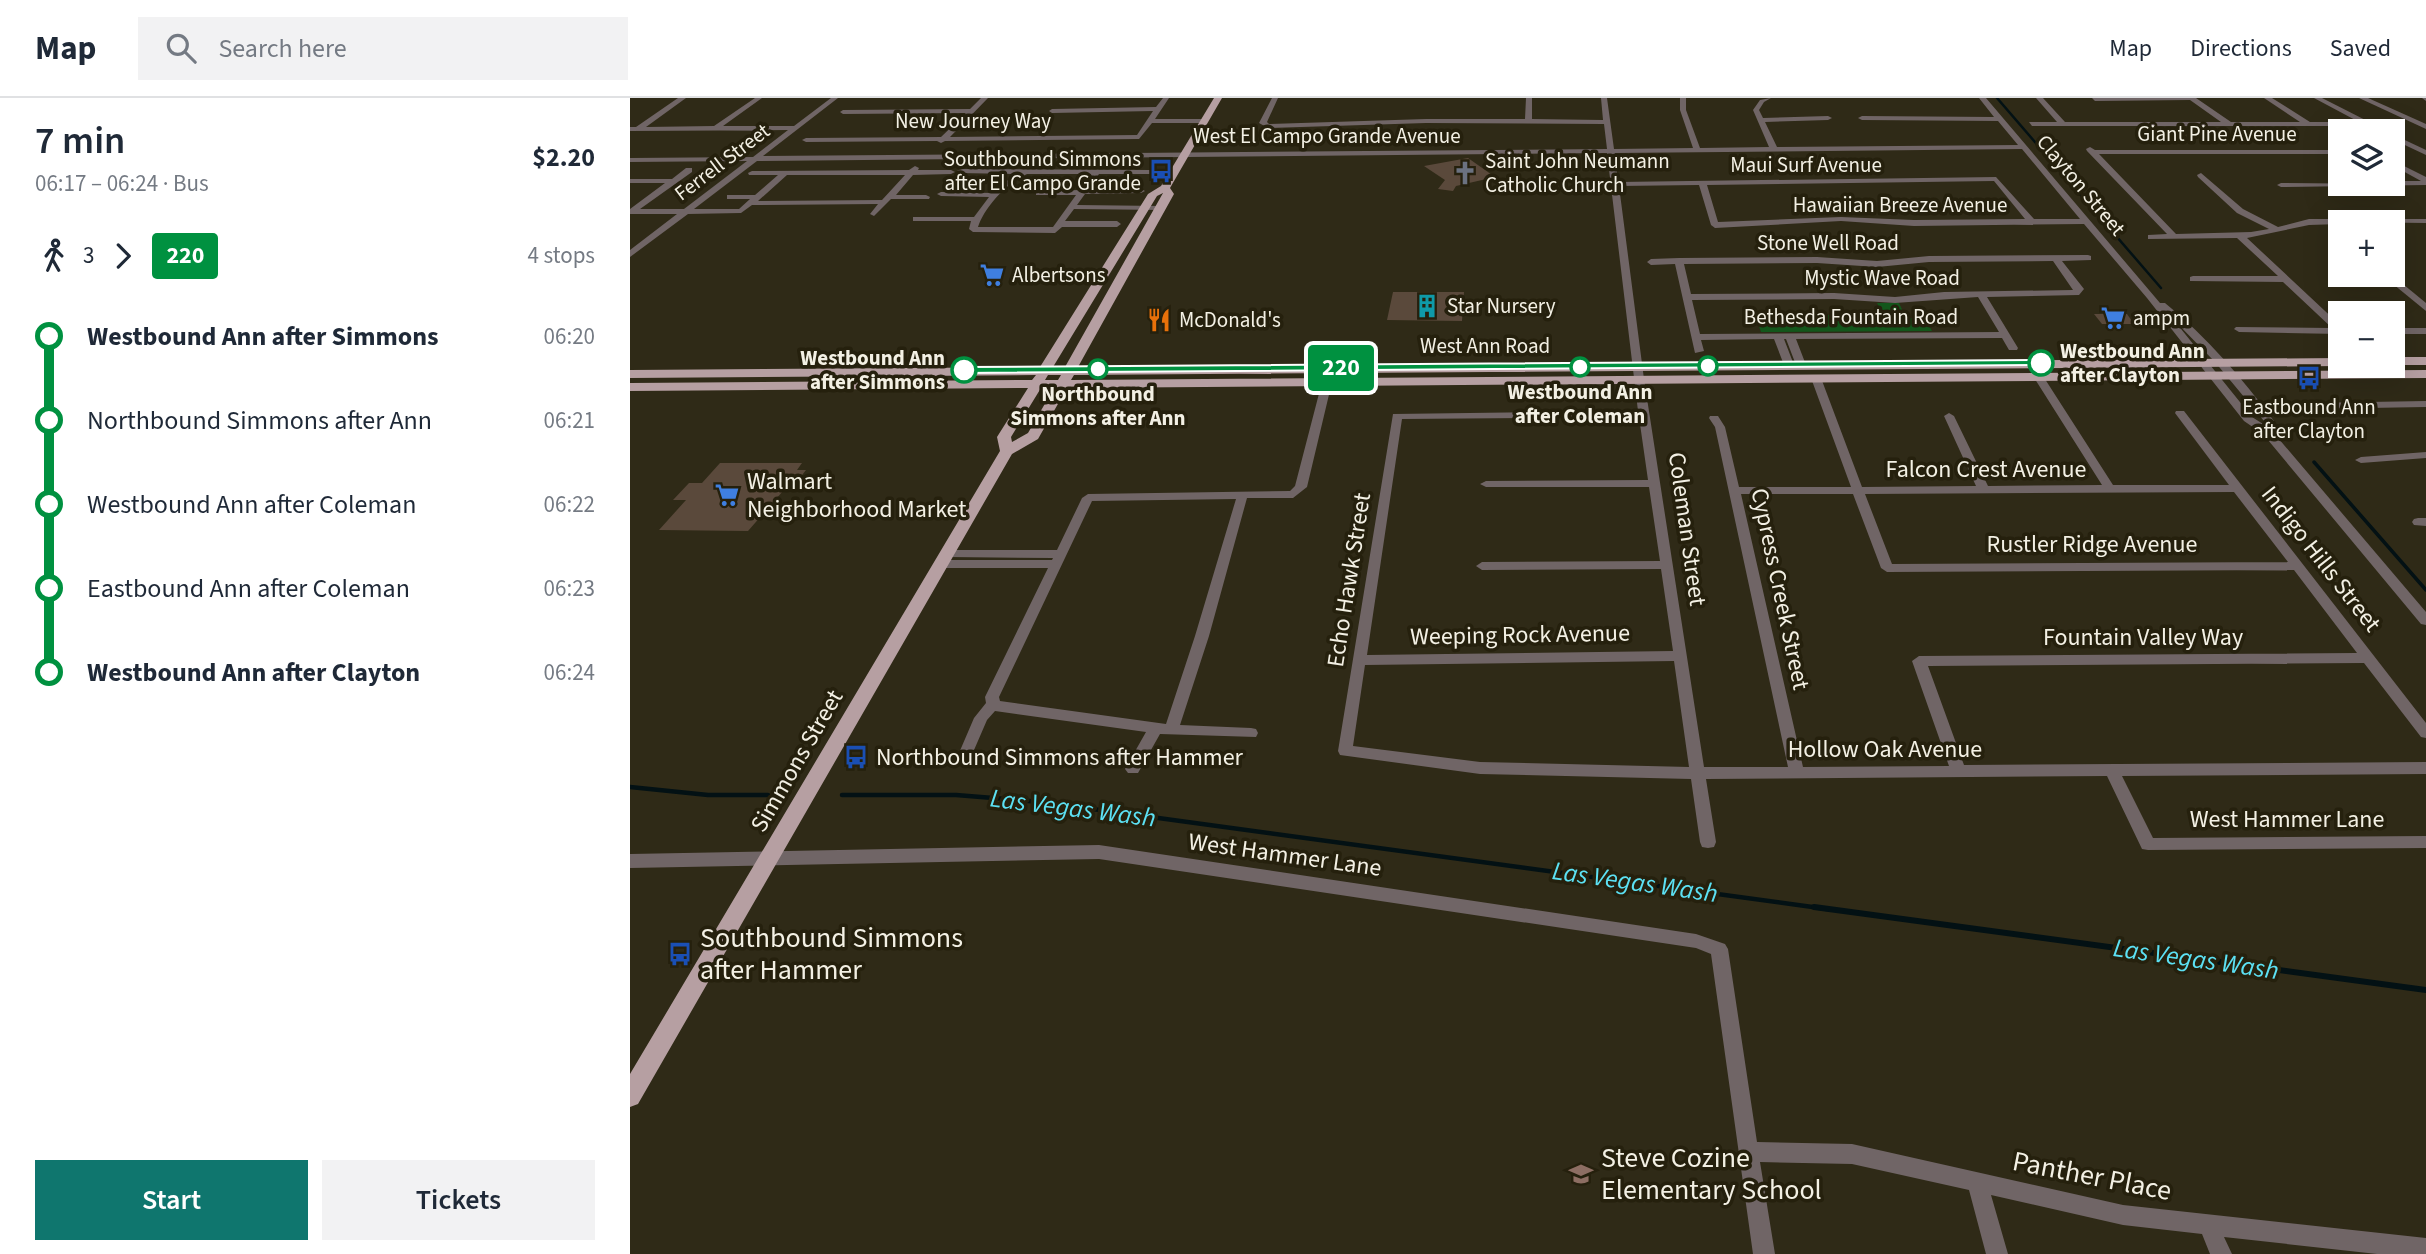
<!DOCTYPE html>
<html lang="en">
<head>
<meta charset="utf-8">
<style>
	:root { --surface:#fff; --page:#f2f2f3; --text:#1f2937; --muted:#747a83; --line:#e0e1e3; --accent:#0f766e }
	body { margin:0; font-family:"Source Sans 3",sans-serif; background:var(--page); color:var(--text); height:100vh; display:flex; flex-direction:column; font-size:26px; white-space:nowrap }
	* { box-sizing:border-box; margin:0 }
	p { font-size:23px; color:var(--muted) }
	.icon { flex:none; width:38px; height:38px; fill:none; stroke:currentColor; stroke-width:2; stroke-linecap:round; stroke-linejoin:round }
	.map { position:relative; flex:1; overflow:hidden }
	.drawer { display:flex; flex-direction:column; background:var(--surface); width:630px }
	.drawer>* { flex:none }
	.badge { padding:0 14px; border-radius:5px; font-size:24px; line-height:46px }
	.buttons { position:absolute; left:1698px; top:21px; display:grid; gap:14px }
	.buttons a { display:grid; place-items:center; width:77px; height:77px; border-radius:0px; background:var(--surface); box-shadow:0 7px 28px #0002; font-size:35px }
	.map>.badge { position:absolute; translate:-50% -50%; box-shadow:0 0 0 4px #fff }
	.legs { display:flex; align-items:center; gap:10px; height:77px; padding:0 35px; font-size:23px }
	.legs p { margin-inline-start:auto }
	.summary { display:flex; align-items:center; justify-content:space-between; height:119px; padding:0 35px }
	h1 { font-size:38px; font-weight:600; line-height:52px }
	.cta { display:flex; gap:14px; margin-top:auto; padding:14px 35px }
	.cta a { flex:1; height:80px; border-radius:0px; background:var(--accent); color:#fff; font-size:28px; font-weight:600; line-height:80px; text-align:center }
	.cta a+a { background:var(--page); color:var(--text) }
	ul { padding:0 35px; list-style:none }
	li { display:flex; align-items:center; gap:24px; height:84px; font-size:26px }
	li i { display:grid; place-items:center; width:10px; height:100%; margin:0 9px; background:currentColor }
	li i::after { content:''; width:18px; height:18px; margin:-9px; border:5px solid; border-radius:50%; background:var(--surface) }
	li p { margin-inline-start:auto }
	li:first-child i { background:linear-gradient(#0000 50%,currentColor 0) }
	li:last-child i { background:linear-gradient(currentColor 50%,#0000 0) }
	header { display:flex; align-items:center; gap:42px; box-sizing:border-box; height:98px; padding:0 35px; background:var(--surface); border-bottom:2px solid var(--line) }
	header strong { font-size:33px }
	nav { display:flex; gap:38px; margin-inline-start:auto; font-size:24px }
	.search { width:490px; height:63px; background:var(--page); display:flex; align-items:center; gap:18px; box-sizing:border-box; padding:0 24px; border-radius:0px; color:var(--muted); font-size:26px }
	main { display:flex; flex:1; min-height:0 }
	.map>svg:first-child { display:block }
	.green { fill:#13561b }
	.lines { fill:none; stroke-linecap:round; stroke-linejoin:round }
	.stream-far3 { stroke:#031114; stroke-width:2.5 }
	.stream-far2 { stroke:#031114; stroke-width:3.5 }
	.stream-far1 { stroke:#031114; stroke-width:4.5 }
	.stream { stroke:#031114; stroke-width:6 }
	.building { fill:#5a493b }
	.minor { fill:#706566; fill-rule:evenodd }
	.major { fill:#b69fa2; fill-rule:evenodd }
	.line-1 { fill:#009140; stroke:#fff; stroke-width:2 }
	.stop-1-dot { fill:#fff; stroke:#009140; stroke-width:3.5 }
	.labels { text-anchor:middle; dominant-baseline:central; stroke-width:7; stroke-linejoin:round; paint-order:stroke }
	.far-street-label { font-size:21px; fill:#f3f0e4; stroke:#25200d }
	.far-poi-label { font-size:21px; fill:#f3f0e4; stroke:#25200d; text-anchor:start }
	.far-stop-label { font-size:21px; font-weight:bold; fill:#f3f0e4; stroke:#25200d }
	.street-label { font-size:24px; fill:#f3f0e4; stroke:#25200d }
	.poi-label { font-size:24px; fill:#f3f0e4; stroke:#25200d; text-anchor:start }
	.water-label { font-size:26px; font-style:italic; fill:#5ce1f4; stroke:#25200d }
	.near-poi-label { font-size:28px; fill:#f3f0e4; stroke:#25200d; text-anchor:start }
	.near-street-label { font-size:28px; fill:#f3f0e4; stroke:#25200d }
</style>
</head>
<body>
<header>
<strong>Map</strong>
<div class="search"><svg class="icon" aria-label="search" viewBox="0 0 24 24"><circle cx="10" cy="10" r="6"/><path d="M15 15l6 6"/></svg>Search here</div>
<nav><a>Map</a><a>Directions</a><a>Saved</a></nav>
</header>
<main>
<section class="drawer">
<div class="summary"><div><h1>7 min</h1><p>06:17 – 06:24 · Bus</p></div><b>$2.20</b></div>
<div class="legs"><svg class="icon" aria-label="walk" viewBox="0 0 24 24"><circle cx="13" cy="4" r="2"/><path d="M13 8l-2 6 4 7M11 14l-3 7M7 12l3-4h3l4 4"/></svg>3<svg class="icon" aria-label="forward" viewBox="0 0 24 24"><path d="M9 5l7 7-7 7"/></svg><b class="badge" style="background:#009140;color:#fff">220</b><p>4 stops</p></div>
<ul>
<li><i style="color:#009140"></i><b>Westbound Ann after Simmons</b><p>06:20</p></li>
<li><i style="color:#009140"></i><span>Northbound Simmons after Ann</span><p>06:21</p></li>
<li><i style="color:#009140"></i><span>Westbound Ann after Coleman</span><p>06:22</p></li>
<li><i style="color:#009140"></i><span>Eastbound Ann after Coleman</span><p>06:23</p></li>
<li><i style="color:#009140"></i><b>Westbound Ann after Clayton</b><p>06:24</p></li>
</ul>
<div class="cta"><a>Start</a><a>Tickets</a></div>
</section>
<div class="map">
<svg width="1796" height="1156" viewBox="0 0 1796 1156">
	<rect width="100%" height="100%" fill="#2f2a17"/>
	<polygon class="green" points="1247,205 1269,205 1276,220 1295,220 1302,233 1131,234 1125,217 1201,217 1255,221"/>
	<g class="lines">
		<polyline class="stream-far3" points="1367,0 1531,190"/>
		<polyline class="stream-far2" points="1684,364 1796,492"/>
		<g class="stream-far1">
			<polyline points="0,689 78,697 138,697"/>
			<polyline points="212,697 326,697 411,704 1197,811"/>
		</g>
		<polyline class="stream" points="1184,809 1796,892"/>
	</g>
	<g class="building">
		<polygon points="838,60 865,79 826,88 823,93 808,91 815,82 794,68"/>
		<polygon points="763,194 834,194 832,223 757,222"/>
		<polygon points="1464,216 1497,216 1504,226 1472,226"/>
		<polygon points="90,365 172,365 167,372 176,372 163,389 153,393 118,433 29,432 56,402 43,402 59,385 72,385"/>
	</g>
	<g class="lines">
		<g class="minor">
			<path d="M48,0H56L16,29L84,28L125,0H132L93,28H164L201,0H208L133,58L977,51L974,26L796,25L638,30L629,25L642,0H648L637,24L639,26L796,21H895L896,0H902V21L973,22L971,0H977L984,51L1063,50L1050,12V0H1056V12L1070,50L1139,49L1123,12L1130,2L1141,0L1134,4L1129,12L1133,20L1198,18L1202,20L1198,22L1135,24L1147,49L1388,47L1368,23L1232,22L1228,20L1232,18L1364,19L1349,0H1356L1530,205H1535C1577,239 1612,280 1644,323L1643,334L1796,514V527L1791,526L1633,336L1614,323L1517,200L1454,126L1284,128L1211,123L1085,130L1081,127L1069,87L989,88L1014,281L1074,669H1158L1085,329L1079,320L1080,318H1088L1095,329L1109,389H1221L1181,280L1186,277L1191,280L1232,389L1346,388L1314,318L1319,315L1324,318L1358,388L1472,387L1403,278L1408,275L1413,278L1483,387H1599L1545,315L1546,313H1554L1796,625V640L1791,639L1734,565L1298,568L1334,667L1796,664V676L1492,678L1523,740L1796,738V750L1518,752L1512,751L1477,678L1076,681L1086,744L1084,749L1078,750L1072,749L1070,744L1061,681L850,676L710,657L708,653L763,316L1008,313L977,55L127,63L64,111H109L120,101H97V97H125L148,77H119L118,75L122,73L279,72L285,68L289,70L288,72H321L325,74L321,76L283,77L266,97H296L300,99L299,101H261L244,118L240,116L248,106L122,107L111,115L58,116L0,159V152L47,116H0V111L35,85H0V81H42L56,70H62V74L10,111H54L117,63L0,64V60L123,59L158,32L0,33V29H6ZM1392,51L1450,121H1404L1366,79L988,84L985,55ZM157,77H275L252,102L128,103ZM1364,83L1395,121L1284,122L1211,119L1088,124L1077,87ZM1543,221L1585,264L1634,323L1633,326L1622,319ZM1009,319L1018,382L856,383L850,386L856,389H1019L1030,463L852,464L846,468L852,472L1031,471L1043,553L737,557L772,321ZM1604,394L1658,464L1262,466L1235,396ZM1111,396H1223L1251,470L1257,474L1664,472L1727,555L1289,558L1282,563L1319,668L1173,669ZM1044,563L1059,669L850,664L723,648L735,567Z"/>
			<polygon points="351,0 358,0 320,39 507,37 523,13 422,15 419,13 422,11 526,9 533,0 539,0 525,21 574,21 578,23 574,25 522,25 509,41 315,43 311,45 307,43 176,44 172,42 176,40 311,39 336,15 213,16 210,14 213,12 340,11"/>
			<polygon points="1406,0 1413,0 1435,24 1591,24 1560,2 1465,3 1462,0 1566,0 1601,24 1670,24 1634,0 1642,0 1680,24 1729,24 1684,0 1692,0 1757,33 1748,33 1738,28 1402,28 1399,24 1427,24"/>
			<polygon points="1729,0 1738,0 1796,26 1796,31"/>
			<polygon points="1792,0 1796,0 1796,3"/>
			<polygon points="1762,36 1796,52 1796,57 1762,41"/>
			<polygon points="1460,49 1465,52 1710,52 1710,56 1469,56 1546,136 1621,134 1639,131 1607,115 1568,79 1567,77 1571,75 1613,111 1648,129 1679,121 1796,121 1796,125 1710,124 1710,126 1679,127 1617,140 1710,227 1710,236 1609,234 1604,231 1606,229 1702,230 1653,184 1560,183 1560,179 1563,178 1648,178 1607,140 1518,141 1518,137 1537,136 1457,53 1456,51"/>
			<polygon points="1762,62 1796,79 1796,87 1651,89 1647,87 1651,85 1762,86 1762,83 1791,83 1762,67"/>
			<path d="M331,71L521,72H524V76H469L458,92L511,91L515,93L511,95L455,96L447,107L532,108L536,110L532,112L444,111L435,123H487L491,126L487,129H432L425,135L343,134L339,131L341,123H283V119H344L359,99L311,98L307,96L311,94L363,95L385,76L328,75L327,73ZM397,76H461L450,92L406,93V97H446L423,129H348C355,108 377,85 397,76Z"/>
			<path d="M1458,157L1461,158V162L1432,163L1454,191L1449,197L1357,199L1388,250L1387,252H1379L1372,240L1166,241L1176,267L1171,270L1166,267L1156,241H1154L1164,267L1159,270L1154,267L1144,241L1071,242L1074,253L1065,255L1045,166L1021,167L1017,164L1021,161L1049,160L1187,159L1247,163L1299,158ZM1423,163L1443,192L1314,194L1265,199L1204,195L1061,196L1054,166L1187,165L1247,169L1299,164ZM1348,199L1369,234L1070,236L1062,202L1204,201L1265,205Z"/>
			<polygon points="1752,177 1762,177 1796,205 1796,213"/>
			<rect x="1762" y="230" width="34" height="6"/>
			<path d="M697,281L702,284L677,389L663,400H617L579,538L550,627L621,630L626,631L628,635L626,639L530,636L508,675H498L495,671L516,634L365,613L357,622L341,659H331L329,655L344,620L356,605L355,599L418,470H312L306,466L312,462H422L423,460L318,459L312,455L314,452H427L452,400L458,396L660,393L665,388L692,284ZM606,401L565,538L536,626L370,603L369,599L462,403Z"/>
			<polygon points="1796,303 1796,309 1679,311 1674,308 1679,305"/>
			<polygon points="1796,354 1796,360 1731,365 1725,362 1731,359"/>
			<polygon points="1788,420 1796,420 1796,428 1784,427 1782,424 1784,421"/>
			<polygon points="469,747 1066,836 1095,846 1098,851 1127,1044 1222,1046 1493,1107 1796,1140 1796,1156 1747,1156 1594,1139 1602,1156 1580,1156 1572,1136 1493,1127 1361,1097 1378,1156 1356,1156 1339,1092 1222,1066 1130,1064 1145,1156 1123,1156 1081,856 1066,850 469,761 0,770 0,756"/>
		</g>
		<g class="major">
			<path d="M584,0H592L540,90L544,96L448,269L1710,260V268L444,277L441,282L1796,272V280L437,290L408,341L382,356L8,1006L0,1009V976L370,353L367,339L398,290L0,293V285L402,282L406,277L0,280V272L410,269L518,96L531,88ZM533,95L435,269H423L527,98ZM418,277H431L428,282H415ZM411,290H424L398,335L382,344L381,339Z"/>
			<rect x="1762" y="259" width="34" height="8"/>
		</g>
	</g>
	<polygon class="line-1" points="1411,262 1416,265 1415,267 334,275 329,272 334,269"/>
	<defs>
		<g id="bus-bare" transform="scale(1.89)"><path d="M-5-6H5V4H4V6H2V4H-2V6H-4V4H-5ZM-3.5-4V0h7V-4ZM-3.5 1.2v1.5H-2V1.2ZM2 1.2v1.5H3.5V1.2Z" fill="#1a4fb4" stroke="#25200d" stroke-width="2.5" paint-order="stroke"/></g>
		<g id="church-bare" transform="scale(1.89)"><path d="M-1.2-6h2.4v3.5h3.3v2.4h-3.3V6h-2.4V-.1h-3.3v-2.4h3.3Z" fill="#6b7280" stroke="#25200d" stroke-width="2.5" paint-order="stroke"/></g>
		<g id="supermarket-bare" transform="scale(1.89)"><path d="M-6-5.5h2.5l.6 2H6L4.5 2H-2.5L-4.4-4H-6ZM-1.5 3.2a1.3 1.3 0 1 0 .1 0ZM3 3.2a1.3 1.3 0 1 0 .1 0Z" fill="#3f7fe0" stroke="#25200d" stroke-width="2.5" paint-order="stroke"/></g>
		<g id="building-bare" transform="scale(1.89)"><path d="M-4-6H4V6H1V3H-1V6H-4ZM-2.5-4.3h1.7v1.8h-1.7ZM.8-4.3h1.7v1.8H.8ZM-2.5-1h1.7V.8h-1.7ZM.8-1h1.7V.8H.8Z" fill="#0f9aa8" stroke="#25200d" stroke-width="2.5" paint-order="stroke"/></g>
		<g id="restaurant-bare" transform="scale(1.89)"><path d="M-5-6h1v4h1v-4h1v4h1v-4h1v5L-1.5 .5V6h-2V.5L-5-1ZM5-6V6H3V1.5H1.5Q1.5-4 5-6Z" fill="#e8710a" stroke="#25200d" stroke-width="2.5" paint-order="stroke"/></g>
		<g id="school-bare" transform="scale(1.89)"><path d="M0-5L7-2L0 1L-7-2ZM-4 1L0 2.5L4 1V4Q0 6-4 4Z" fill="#8d6e63" stroke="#25200d" stroke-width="2.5" paint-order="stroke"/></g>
	</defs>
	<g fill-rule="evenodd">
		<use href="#bus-bare" x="531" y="73"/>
		<use href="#church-bare" x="835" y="75"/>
		<use href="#supermarket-bare" x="362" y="177"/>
		<use href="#building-bare" x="797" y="208"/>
		<use href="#supermarket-bare" x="1483" y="220"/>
		<use href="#restaurant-bare" x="529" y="222"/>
		<use href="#bus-bare" x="1679" y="280"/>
		<use href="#supermarket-bare" x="97" y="397"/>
		<use href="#bus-bare" x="226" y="659"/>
		<use href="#bus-bare" x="50" y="856"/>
		<use href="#school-bare" x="951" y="1076"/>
	</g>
	<g class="stop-1-dot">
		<circle cx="1411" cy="265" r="12"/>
		<circle cx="1078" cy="268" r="9"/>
		<circle cx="950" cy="269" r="9"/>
		<circle cx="468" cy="271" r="9"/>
		<circle cx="334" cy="272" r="12"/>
	</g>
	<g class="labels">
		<g class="far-street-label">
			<text x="343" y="23">New Journey Way</text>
			<text x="1587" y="36">Giant Pine Avenue</text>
			<text x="697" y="38">West El Campo Grande Avenue</text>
			<text transform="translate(92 64) rotate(-37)">Ferrell Street</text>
			<text x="1176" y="67">Maui Surf Avenue</text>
			<text transform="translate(1451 87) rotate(50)">Clayton Street</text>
			<text x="1270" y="107">Hawaiian Breeze Avenue</text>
			<text x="1198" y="145">Stone Well Road</text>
			<text x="1252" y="180">Mystic Wave Road</text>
			<text x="1221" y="219">Bethesda Fountain Road</text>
			<text x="855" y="248">West Ann Road</text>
		</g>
		<g class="far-poi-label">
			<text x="511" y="61" text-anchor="end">Southbound Simmons<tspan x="511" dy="24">after El Campo Grande</tspan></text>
			<text x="855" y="63">Saint John Neumann<tspan x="855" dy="24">Catholic Church</tspan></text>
			<text x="382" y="177">Albertsons</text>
			<text x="817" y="208">Star Nursery</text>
			<text x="1503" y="220">ampm</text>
			<text x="549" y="222">McDonald's</text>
			<text x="1679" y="309" text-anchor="middle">Eastbound Ann<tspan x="1679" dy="24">after Clayton</tspan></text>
		</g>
		<g class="far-stop-label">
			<text x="1430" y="253" text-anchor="start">Westbound Ann<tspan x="1430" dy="24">after Clayton</tspan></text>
			<text x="315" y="260" text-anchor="end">Westbound Ann<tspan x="315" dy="24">after Simmons</tspan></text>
			<text x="950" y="294">Westbound Ann<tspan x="950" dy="24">after Coleman</tspan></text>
			<text x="468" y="296">Northbound<tspan x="468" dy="24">Simmons after Ann</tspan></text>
		</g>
		<g class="street-label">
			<text x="1356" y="371">Falcon Crest Avenue</text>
			<text transform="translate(1057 431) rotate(82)">Coleman Street</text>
			<text x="1462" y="446">Rustler Ridge Avenue</text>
			<text transform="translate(1691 461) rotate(52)">Indigo Hills Street</text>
			<text transform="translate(719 482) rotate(-81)">Echo Hawk Street</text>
			<text transform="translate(1150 491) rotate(78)">Cypress Creek Street</text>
			<text transform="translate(890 537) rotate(-1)">Weeping Rock Avenue</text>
			<text x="1513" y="539">Fountain Valley Way</text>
			<text x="1255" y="651">Hollow Oak Avenue</text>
			<text transform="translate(167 663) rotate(-60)">Simmons Street</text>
			<text x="1657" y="721">West Hammer Lane</text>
			<text transform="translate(655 757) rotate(8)">West Hammer Lane</text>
		</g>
		<g class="poi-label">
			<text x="117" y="383">Walmart<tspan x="117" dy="28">Neighborhood Market</tspan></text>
			<text x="246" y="659">Northbound Simmons after Hammer</text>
		</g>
		<g class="water-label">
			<text transform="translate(443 710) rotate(7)">Las Vegas Wash</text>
			<text transform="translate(1005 784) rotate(8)">Las Vegas Wash</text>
			<text transform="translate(1566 861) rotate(8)">Las Vegas Wash</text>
		</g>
		<g class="near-poi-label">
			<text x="70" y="840">Southbound Simmons<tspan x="70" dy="32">after Hammer</tspan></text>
			<text x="971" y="1060">Steve Cozine<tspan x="971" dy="32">Elementary School</tspan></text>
		</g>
		<g class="near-street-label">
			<text transform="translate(1462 1078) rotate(11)">Panther Place</text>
		</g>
	</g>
</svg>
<div class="buttons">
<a><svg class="icon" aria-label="layers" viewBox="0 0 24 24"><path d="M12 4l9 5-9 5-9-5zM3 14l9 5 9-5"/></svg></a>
<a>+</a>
<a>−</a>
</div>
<b class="badge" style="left:711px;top:270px;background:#009140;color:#fff">220</b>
</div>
</main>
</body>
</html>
